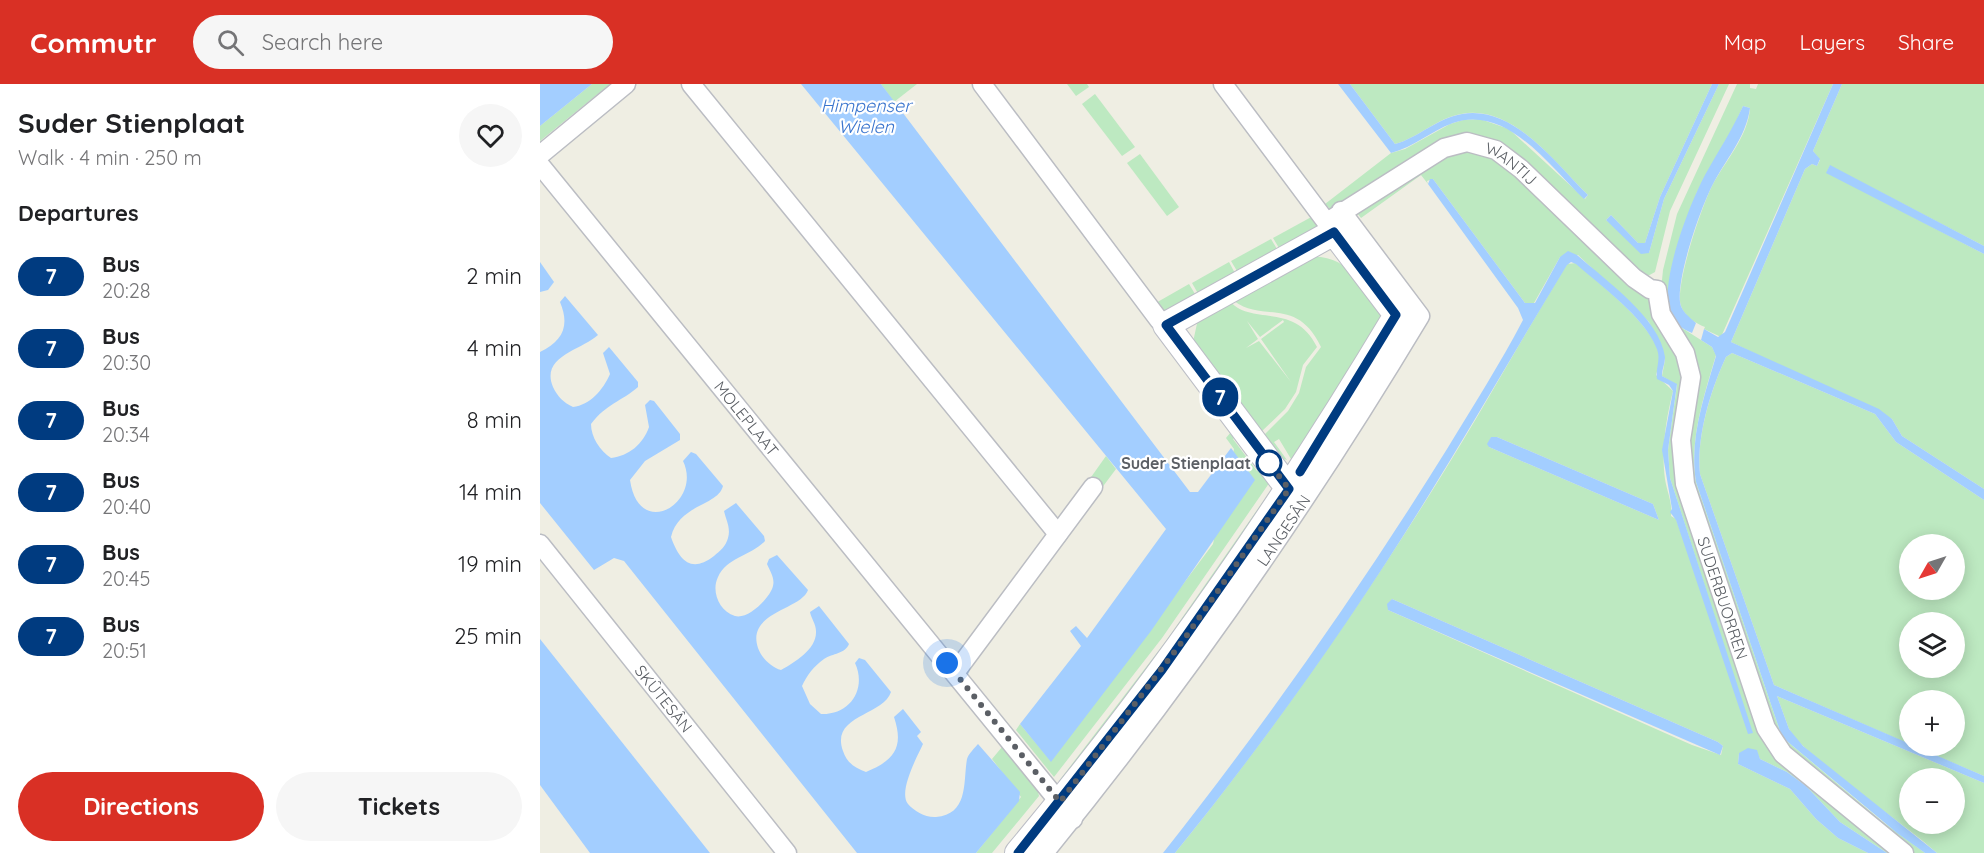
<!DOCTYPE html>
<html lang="en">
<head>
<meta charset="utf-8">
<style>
	:root { --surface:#fff; --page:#f6f6f6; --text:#202124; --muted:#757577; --accent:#d93025 }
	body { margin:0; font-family:Quicksand,sans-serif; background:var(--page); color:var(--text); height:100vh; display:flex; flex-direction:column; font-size:22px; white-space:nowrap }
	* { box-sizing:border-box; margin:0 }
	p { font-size:20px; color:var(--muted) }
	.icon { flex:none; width:33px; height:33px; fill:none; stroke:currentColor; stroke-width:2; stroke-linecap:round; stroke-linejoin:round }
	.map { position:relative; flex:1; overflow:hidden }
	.details { display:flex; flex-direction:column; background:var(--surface); width:540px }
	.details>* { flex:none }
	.badge { padding:0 12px; border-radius:20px; font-size:21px; line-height:39px }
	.needle { width:39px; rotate:231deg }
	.controls { position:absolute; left:1359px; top:450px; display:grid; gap:12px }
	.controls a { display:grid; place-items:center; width:66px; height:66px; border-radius:50%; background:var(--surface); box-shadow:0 3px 15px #0003; font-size:30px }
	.you { position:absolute; width:30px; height:30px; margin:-15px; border:4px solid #fff; border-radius:50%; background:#1a73e8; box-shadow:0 0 0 9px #1a73e833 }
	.map>.badge { position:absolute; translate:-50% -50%; box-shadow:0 0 0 3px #fff }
	h2 { padding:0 18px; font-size:22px; line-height:54px }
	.round { display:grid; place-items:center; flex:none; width:63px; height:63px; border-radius:32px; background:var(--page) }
	.overview { display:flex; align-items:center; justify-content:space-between; height:102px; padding:0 18px }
	h1 { font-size:28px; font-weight:700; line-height:45px }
	.cta { display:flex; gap:12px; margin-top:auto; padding:12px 18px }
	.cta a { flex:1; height:69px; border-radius:36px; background:var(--accent); color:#fff; font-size:24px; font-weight:700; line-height:69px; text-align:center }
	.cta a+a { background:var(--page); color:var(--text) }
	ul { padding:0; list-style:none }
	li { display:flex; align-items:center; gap:18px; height:72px; padding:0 18px }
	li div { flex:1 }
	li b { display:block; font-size:22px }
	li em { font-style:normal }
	li .badge { min-width:66px; font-weight:700; text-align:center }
	header { display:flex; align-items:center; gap:36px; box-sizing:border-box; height:84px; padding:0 30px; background:var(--accent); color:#fff }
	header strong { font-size:28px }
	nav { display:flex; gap:33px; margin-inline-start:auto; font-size:21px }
	.search { width:420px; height:54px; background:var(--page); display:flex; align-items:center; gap:15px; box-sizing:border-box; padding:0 21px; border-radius:33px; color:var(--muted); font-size:22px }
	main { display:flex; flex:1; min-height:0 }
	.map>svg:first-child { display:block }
	.green { fill:#bde9c1; fill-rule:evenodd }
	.water { fill:#a3ceff }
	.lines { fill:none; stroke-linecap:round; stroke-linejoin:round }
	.street-casing { stroke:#bbbdc3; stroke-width:21 }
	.secondary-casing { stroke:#bcbec6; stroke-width:28 }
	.street { stroke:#fff; stroke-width:18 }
	.secondary { stroke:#fff; stroke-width:26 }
	.line-casing { stroke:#fff; stroke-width:14 }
	.line { stroke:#003b80; stroke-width:9 }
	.walk { stroke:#5b5f65; stroke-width:6; stroke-dasharray:0 10.8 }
	.stop-dot { fill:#fff; stroke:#003b80; stroke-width:3 }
	.labels { text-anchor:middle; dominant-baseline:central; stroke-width:4.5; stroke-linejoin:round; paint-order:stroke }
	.street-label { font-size:16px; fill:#5b5f65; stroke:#fff }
	.stop-label { font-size:16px; font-weight:bold; fill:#5b5f65; stroke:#fff; text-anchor:end }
	.water-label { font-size:18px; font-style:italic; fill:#3a75ce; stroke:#fff }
</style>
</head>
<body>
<header>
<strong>Commutr</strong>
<div class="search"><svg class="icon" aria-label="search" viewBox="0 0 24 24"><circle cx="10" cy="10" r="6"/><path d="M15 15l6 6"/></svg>Search here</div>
<nav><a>Map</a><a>Layers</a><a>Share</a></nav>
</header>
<main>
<section class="details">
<div class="overview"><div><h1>Suder Stienplaat</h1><p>Walk · 4 min · 250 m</p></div><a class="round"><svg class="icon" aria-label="heart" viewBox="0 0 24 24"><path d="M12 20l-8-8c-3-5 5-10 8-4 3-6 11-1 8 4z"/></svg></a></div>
<h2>Departures</h2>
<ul>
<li><span class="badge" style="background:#003b80;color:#fff">7</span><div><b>Bus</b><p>20:28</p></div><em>2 min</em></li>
<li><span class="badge" style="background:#003b80;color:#fff">7</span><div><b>Bus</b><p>20:30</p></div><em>4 min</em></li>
<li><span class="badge" style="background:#003b80;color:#fff">7</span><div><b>Bus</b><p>20:34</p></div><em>8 min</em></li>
<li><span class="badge" style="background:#003b80;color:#fff">7</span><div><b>Bus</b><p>20:40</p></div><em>14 min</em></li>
<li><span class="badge" style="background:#003b80;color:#fff">7</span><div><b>Bus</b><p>20:45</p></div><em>19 min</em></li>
<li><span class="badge" style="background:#003b80;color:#fff">7</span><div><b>Bus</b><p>20:51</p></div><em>25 min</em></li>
</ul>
<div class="cta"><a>Directions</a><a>Tickets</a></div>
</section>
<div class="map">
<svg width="1444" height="769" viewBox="0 0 1444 769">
	<rect width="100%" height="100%" fill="#efeee3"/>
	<g class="green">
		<polygon points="52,0 70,0 0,57 0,42"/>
		<polygon points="341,0 377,0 354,18"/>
		<polygon points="527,0 547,0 549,3 536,12"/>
		<path d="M810,0H1172L1120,113L1105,159H1098L1071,131L1066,136L1109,169L1124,115L1179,0H1189L1130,127L1115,188L1106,193L1025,123L927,54L804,121L802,118L791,126L785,120L851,69L865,65L910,40L923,36L940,35L969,45L1045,115L1048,111C1015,79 973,20 921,30C897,34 878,54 855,60Z"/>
		<path d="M1197,0H1210V4L1216,5L1218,0H1293L1181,253L1164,245L1165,243C1155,239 1145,233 1141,222C1134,203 1162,122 1172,102C1185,77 1208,53 1210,24L1203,22L1188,56L1157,108L1137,163L1128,207L1142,244L1172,263L1176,271C1164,312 1149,355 1156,398L1242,653L1343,738L1385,769H1370L1241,662L1146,384L1155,307L1121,206L1123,186L1137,130Z"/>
		<polygon points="1302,0 1444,0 1444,162 1290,82 1287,88 1444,170 1444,405 1362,352 1352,335 1191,258 1265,85 1272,80 1277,82 1280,76 1273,67"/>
		<polygon points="555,10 595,63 582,72 542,20"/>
		<path d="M917,63L954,69L1091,197L1108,215L1144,276L1137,360L1225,652L1358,769H1347L1300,738L1266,702L1247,688L1220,675L1218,671L1199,669L1198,680L1250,705L1276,735L1298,754L1328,769H635C725,658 808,539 885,418C935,340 979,259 1027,180L1036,179C1057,198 1122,247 1120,277C1120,281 1117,287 1116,291L1133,307C1126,335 1121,366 1125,395C1127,408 1133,420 1131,432L1136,435L1212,649L1130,394L1128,366L1137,301L1122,292L1125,276L1109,238L1038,171L1020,173L994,219H985L893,95L887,97L888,100L881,91L821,134L814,125ZM951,353H957L1113,420L1119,436L949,363ZM852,515L1178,658L1183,662L1181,671L1152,661L848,526Z"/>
		<polygon points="600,70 639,123 627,132 587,79"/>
		<polygon points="775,131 783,141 742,169 733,154"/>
		<polygon points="731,155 740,170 700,192 691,177"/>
		<path d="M769,173C811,170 822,204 843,234L755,375H751L739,355L734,358L747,376L744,375L724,351L748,327L759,309L766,283L781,263C757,212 723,239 694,217Z"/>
		<polygon points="689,178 697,193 660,213 652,199"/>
		<polygon points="649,200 658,215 625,233 614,220"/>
		<path d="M688,215C710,244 754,216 777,263L763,281L756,308L745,325L721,348L653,258L658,235ZM743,236L744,238L721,255L751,298L719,257L706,264L718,255L707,237L720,253Z"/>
		<path d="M1192,269L1335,330L1356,358L1444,416V692L1373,662H1414V616H1370L1369,660L1234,601L1160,390C1156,354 1171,305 1186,273ZM1370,460H1414V506H1370ZM1370,538H1414V584H1370Z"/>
		<polygon points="691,348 695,353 693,355 717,387 724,383 732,395 622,554 514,693 476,646 480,640 511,677 673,460 694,365 686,354"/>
		<polygon points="566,372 576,385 561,405 549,396"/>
		<polygon points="733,403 731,418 523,696 519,697 626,557"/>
		<path d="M1237,612L1444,699V769H1397C1351,729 1298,698 1255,654L1249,645ZM1370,694H1414V740H1370Z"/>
		<polygon points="462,663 487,693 495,695 499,712 452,769 436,769 481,713 452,675"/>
	</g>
	<g class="water">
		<polygon points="0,0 52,0 0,42"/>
		<polygon points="261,0 341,0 650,408 658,408 691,364 715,396 611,547 511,678 480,640 541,562 530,547 536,542 547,554 626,445"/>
		<path d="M798,0H810L855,60C878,54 897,34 922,30C974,21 1015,79 1048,111L1044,115C1010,83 967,20 913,39C891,47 874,63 851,69Z"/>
		<polygon points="1172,0 1179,0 1124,115 1109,169 1101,170 1066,136 1071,131 1098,159 1105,159 1120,113"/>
		<path d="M1293,0H1302L1273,67L1280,75L1277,82L1272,80L1265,85L1191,258L1339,325L1352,335L1362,352L1444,405V416L1356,358L1335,330L1192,269L1186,273C1171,305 1156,353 1160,390L1234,601L1444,692V699L1237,612L1249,645L1263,662L1397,769H1385L1357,749L1242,653L1156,398C1149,355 1164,313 1176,272L1172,263L1161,256L1164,245L1178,253L1185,248Z"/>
		<path d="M1203,22L1210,24C1206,54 1185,76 1172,102C1160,126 1137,192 1140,218C1141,227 1149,233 1156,239L1152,249C1143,245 1136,241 1131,232C1117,202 1150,119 1165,91C1179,66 1191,48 1203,22Z"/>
		<polygon points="1290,81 1444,162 1444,170 1286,89"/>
		<path d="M890,95H893L985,219H995L1020,173L1028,167L1037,171C1065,196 1120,234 1125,273C1125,280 1122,285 1122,292L1137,300L1128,366L1130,394L1213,649L1208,650L1136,436L1130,428L1132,425L1122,366L1133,307L1129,301L1117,295C1115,284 1122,275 1116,263C1104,233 1061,202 1036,180L1031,178L1027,181C980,258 935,337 887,414C811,537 726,657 635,769H623C725,640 820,505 907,365C933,322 960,280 983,236L978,224L888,100Z"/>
		<polygon points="0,178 14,198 8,206 0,208"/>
		<path d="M25,212L58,251C42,266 0,272 13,303C17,312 24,319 33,323C50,321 63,306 70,290L63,269L69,263L98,298V303C82,317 66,320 51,340C51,353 60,367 71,374C89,372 103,360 109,343L105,321L110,316L114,317L140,350V356L105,377L90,396C99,458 163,418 143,377L151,368L156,370L183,402C178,422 139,420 131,453C139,476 151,490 174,472C180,467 186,462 188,454C191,444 186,436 184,427L196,419L224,452L225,457C212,471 186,474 178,493C171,507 179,527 195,532C208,536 230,514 233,502C235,494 230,487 227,480L229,475L237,471L268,506C261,526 206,528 218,564C222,575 232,583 241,586C255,578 277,565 276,547C276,540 271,534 270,528L279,522L309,560C305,570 293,569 284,575C274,582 267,591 262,602L270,620L281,630C310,631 327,605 315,579L319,574L325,576L351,608C343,632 290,631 303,667C307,679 315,684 326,688C355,676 364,663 354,633L363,625L381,648L377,652L383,660C377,673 358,708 368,720C374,727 386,734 396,733C429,730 423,698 427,675C429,669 434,665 438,660L480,708L479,717L436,769H317L84,477L74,474L54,486L0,419V268C23,257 30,242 20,218Z"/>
		<polygon points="951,353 957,353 1113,420 1119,436 949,363 947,360"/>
		<polygon points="852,515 1178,658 1183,662 1180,671 848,526 847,520"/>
		<polygon points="0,555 170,769 50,769 0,701"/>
		<polygon points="1208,664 1217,666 1220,675 1247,688 1266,702 1300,738 1347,769 1328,769 1298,754 1276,735 1250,705 1198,680 1199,669"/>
	</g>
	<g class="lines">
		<g class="street-casing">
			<g id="street">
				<polyline points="151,0 518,450"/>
				<polyline points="442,0 619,236 626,241"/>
				<polyline points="683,0 793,147"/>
				<polyline points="0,71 86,0"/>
				<path id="s1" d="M0,81L533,735"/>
				<path id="s2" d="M787,138L904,64L927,58L956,66L981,85L1094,194L1110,205L1117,206L1121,230L1145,269L1151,293L1141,356L1145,400L1226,644L1243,670L1364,769"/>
				<path id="s3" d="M0,460L247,769"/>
				<polyline points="415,589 553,403"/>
				<path id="s4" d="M504,769C643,599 767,420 880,232L801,127"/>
			</g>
		</g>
		<g class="secondary-casing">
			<path id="secondary" d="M478,769C619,601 744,420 857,231L794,148L626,241L749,405"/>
		</g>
		<use href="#street" class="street"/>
		<use href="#secondary" class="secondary"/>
	</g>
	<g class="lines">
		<g class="line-casing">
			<polyline id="line" points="478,769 622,586 749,405 626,241 794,148 856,231 760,388"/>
		</g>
		<use href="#line" class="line"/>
		<polyline class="walk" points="407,579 520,718 645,554 749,405 725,374 729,379"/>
	</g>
	<circle class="stop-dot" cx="729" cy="379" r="12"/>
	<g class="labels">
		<g class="street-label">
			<text stroke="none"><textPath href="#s2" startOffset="212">WANTIJ</textPath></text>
			<text stroke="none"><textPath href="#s1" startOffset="327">MOLEPLAAT</textPath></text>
			<text stroke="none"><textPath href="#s4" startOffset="402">LANGESÂN</textPath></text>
			<text stroke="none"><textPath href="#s2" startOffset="730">SUDERBUORREN</textPath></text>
			<text stroke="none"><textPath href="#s3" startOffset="198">SKÛTESÂN</textPath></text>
		</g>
		<g class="stop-label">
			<text x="711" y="379">Suder Stienplaat</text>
		</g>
		<g class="water-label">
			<text x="326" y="21">Himpenser<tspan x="326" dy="21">Wielen</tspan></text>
		</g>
	</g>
</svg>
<div class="controls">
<a><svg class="needle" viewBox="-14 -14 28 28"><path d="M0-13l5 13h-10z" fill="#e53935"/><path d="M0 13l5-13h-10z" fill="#757577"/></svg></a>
<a><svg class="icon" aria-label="layers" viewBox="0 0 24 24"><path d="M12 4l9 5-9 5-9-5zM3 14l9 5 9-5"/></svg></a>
<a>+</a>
<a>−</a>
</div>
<div class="you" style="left:407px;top:579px"></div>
<b class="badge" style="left:680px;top:313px;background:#003b80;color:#fff">7</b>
</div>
</main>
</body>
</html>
